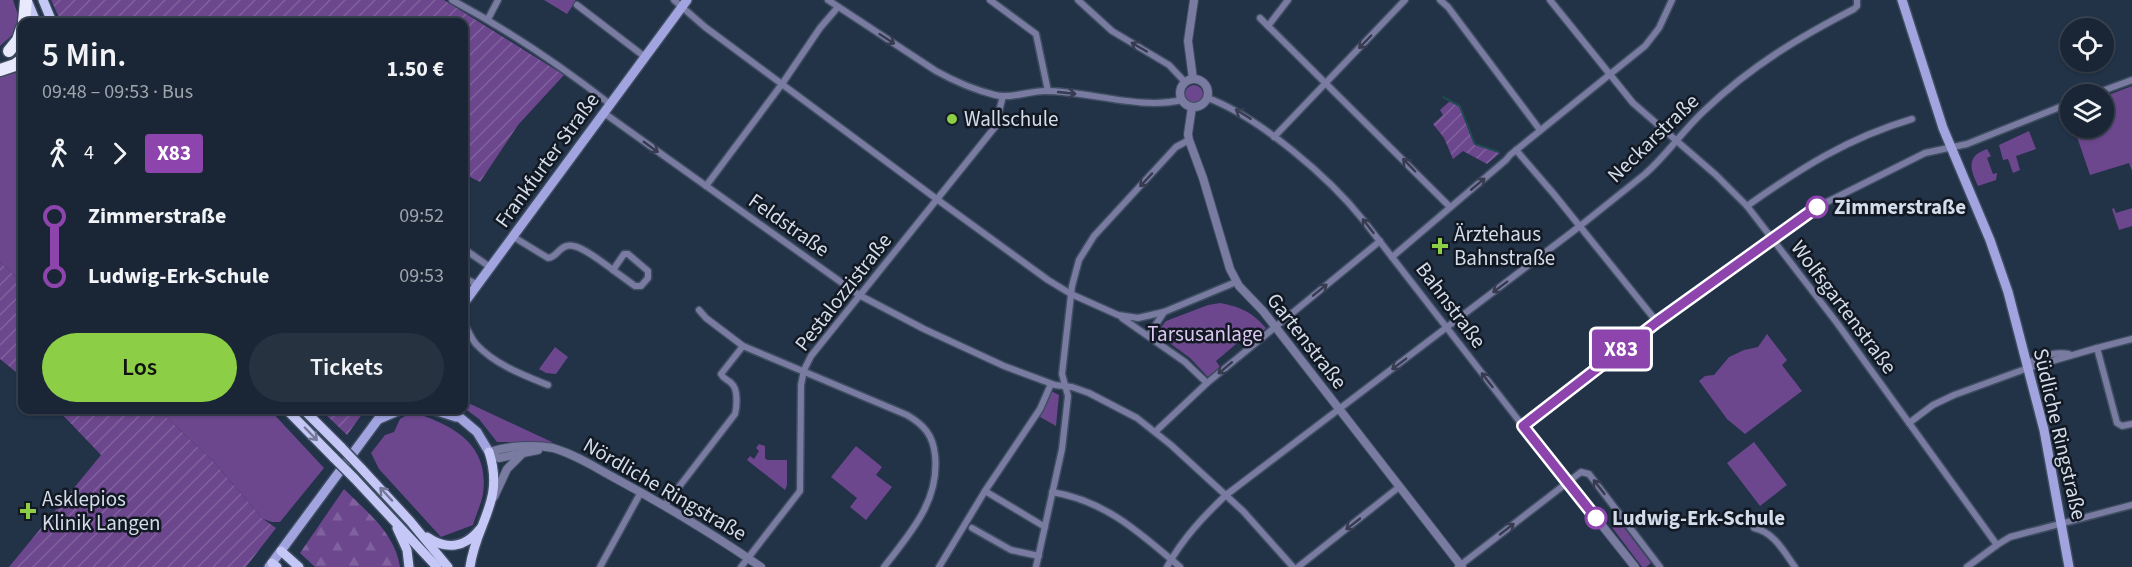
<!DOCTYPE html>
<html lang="de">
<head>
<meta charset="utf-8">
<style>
	:root { --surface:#1a2635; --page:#273241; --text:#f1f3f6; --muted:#9fa5ad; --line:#384350; --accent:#8cce45 }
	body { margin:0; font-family:"Source Sans 3",sans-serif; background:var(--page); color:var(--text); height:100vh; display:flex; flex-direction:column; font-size:22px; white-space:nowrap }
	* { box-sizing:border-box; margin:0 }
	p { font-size:20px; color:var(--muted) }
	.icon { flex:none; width:33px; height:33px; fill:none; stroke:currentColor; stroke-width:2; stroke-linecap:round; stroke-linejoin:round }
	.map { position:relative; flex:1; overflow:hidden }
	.sheet { position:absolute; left:18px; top:18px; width:450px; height:396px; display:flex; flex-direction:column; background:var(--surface); border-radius:12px; box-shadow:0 2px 4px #0004,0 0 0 2px var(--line) }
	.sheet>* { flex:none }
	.badge { padding:0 12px; border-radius:4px; font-size:21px; line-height:39px }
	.buttons { position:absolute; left:2060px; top:18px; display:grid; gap:12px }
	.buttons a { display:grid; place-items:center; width:54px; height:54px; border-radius:50%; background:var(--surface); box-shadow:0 2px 4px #0004,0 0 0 2px var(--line); font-size:30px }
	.map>.badge { position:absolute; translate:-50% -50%; box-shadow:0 0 0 3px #fff }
	.legs { display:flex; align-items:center; gap:9px; height:66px; padding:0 24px; font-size:20px }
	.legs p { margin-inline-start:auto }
	.head { display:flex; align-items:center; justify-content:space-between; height:102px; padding:0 24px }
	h1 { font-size:33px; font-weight:600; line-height:45px }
	.button { display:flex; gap:12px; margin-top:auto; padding:12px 24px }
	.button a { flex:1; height:69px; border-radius:36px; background:var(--accent); color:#111; font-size:24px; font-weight:600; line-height:69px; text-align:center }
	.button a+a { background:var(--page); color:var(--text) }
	ul { padding:0 24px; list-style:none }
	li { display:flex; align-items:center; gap:21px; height:60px; font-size:22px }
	li i { display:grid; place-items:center; width:9px; height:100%; margin:0 8px; background:currentColor }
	li i::after { content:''; width:15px; height:15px; margin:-8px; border:4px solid; border-radius:50%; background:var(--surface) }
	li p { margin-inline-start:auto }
	li:first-child i { background:linear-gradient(#0000 50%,currentColor 0) }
	li:last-child i { background:linear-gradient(currentColor 50%,#0000 0) }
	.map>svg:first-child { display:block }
	.green { fill:#6c478d }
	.forest { fill:url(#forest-firs) }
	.garden { fill:url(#garden-furrows) }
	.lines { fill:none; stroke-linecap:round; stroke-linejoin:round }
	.stream { stroke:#1e4b51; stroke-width:2 }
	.minor-casing { stroke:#3e4d61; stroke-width:9 }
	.tertiary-casing { stroke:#3e4d61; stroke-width:10 }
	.secondary-casing { stroke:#3e4d61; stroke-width:12 }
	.primary-casing { stroke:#3e4d61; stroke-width:12 }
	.motorway-casing { stroke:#3e4d61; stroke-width:15 }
	.minor { stroke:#797ba0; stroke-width:6 }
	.tertiary { stroke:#797ba0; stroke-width:8 }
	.secondary { stroke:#a1a4df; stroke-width:9 }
	.primary { stroke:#c5c8f6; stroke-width:9 }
	.motorway { stroke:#e8e9fc; stroke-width:12 }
	.primary-bridge-casing { stroke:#3e4d61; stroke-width:12; stroke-linecap:butt }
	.primary-bridge { stroke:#c5c8f6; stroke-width:9 }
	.oneway { stroke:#363b4f }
	.oneway2 { stroke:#747997 }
	.line-1-casing { stroke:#fff; stroke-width:14 }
	.line-1 { stroke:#8e44ad; stroke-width:9 }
	.poi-dot { fill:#8cce45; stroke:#121923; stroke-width:2 }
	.stop-1-dot { fill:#fff; stroke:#8e44ad; stroke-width:3 }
	.labels { text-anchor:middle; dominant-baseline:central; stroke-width:5; stroke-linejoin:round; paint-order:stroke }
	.poi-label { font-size:21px; fill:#d2dcea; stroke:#121923; text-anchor:start }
	.street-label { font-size:21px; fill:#d2dcea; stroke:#121923 }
	.stop-label { font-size:21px; font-weight:bold; fill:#d2dcea; stroke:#121923; text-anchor:start }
	.park-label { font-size:21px; fill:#ddc8f3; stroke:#121923 }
</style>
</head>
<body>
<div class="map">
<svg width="2132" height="567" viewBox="0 0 2132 567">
	<defs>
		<pattern id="forest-firs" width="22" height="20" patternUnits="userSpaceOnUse" patternTransform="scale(1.5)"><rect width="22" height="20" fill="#6c478d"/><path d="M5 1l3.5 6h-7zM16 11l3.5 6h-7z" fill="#80619d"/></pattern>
		<pattern id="garden-furrows" width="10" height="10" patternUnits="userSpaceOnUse" patternTransform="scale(1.5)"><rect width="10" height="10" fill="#6c478d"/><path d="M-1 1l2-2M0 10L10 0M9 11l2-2" fill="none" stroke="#80619d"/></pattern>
	</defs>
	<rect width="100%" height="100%" fill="#223247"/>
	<g class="green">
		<polygon points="0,0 13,0 18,15 17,31 0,46"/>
		<polygon points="544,0 575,0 576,1 567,14"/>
		<polygon points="15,73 22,73 22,282 0,262 0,77"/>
		<circle cx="1194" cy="94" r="9"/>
		<polygon points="2132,86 2132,171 2129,163 2090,175 2074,128 2103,128 2103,97"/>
		<polygon points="2029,131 2036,149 2016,156 2020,170 2013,173 2008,159 2003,160 1999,145"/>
		<path d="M1987,149L1991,156L1987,158L1993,174L1997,173L1996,180L1978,186C1970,169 1966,156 1987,149Z"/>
		<polygon points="2114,208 2116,213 2132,208 2132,226 2119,230 2112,209"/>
		<path d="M1220,303C1241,307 1252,312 1266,328L1255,338L1249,333L1216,361L1220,367L1208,377L1190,358L1156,333L1166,321L1208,305Z"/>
		<polygon points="1767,334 1787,360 1782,365 1802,391 1745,434 1727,419 1699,381 1705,376 1714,375 1729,357 1744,350 1758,347"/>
		<polygon points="555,347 568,357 556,374 546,373 539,369"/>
		<polygon points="1051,391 1059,395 1056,426 1040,417"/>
		<polygon points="464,401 552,442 551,444 526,442 497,442 479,419 464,408"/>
		<polygon points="159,410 270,410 324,468 280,522 272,522 263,519 214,462"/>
		<path d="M412,412C453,425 490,444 483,494C481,504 476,515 473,525L441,537L379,469L371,453L385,435L394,432L400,419Z"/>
		<polygon points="1754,442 1787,485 1760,506 1727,463"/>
		<polygon points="759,444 765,446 765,458 767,460 787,460 787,485 785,490 747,460 750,456 754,459 759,451 756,448"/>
		<polygon points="856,446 882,467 876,475 892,487 866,520 850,507 857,498 831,477"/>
		<polygon points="1619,521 1651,563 1646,567 1642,567 1611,526"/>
	</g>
	<path class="forest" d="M344,489C367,512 395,533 400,567H315L300,553Z"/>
	<g class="garden">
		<polygon points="51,0 444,0 564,75 518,125 480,182 464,174 464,22 61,22"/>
		<polygon points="1450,101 1459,106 1474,144 1500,153 1487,164 1463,151 1453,159 1444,138 1433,124 1443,115 1440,110"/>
		<polygon points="0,262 22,282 22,377 0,359"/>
		<polygon points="58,410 159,410 214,462 263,519 276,528 246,567 9,567 101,455"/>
		<polygon points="321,410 365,410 347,435"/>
	</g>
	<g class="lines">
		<polyline class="stream" points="1443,97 1460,106 1475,144 1499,152"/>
		<g class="minor-casing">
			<g id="minor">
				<path d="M452,0C508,30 560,65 610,104"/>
				<polyline points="674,0 705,27 938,200 1048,280 1071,294 1118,315 1138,318 1164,312 1236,282"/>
				<path d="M828,0L936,71C954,81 975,90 995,95C1011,99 1029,91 1045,91C1089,91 1139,110 1182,100"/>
				<polyline points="990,0 1036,34 1048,91"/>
				<polyline points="1078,0 1112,31 1169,65 1185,82"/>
				<polyline points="1440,0 1448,7 1540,130"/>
				<polyline points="1550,0 1633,103 1716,175 1747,206 1837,323 1997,545"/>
				<polyline points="577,5 645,57"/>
				<polyline points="1260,18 1450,207"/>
				<polyline points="488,19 498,0"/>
				<polyline points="1268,26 1288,0"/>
				<polyline points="2094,94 2132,80"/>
				<path d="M1208,98C1260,118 1329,177 1364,221L1523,426L1646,330L1817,207L1925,153L1967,144L2070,103"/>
				<polyline points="604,113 859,295 924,329 1004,366 1055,385 1072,387 1089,393 1137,418 1171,445 1243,511 1293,567"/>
				<polyline points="1274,137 1405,0"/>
				<polyline points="1516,150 1553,193 1657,322"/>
				<polyline points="706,186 782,84 820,28 838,7"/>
				<path d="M1747,206C1801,168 1848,138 1912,119"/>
				<path d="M512,236L548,258C557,257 558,248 567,246C578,242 603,263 613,270"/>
				<polyline points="464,249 490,267"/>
				<polygon points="624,254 628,254 648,271 648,278 641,286 635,286 613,270"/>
				<polyline points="1392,257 1506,160 1510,155 1645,46 1659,28 1672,0"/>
				<polyline points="464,284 468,280 477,284"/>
				<polyline points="699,310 706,318 743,346"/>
				<polyline points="1122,318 1185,362 1207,383"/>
				<path d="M464,323C468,330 471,338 476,344C494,364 523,375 548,385"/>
				<polyline points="1149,335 1164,312"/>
				<polyline points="2097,348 2132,339"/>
				<path d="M2027,364C2039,357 2055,351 2069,354"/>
				<polyline points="1909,423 1933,405 1954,395 2028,368 2097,348 2117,423 2122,426 2132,424"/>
				<polyline points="1155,432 1207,383 1380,241"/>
				<polyline points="985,491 1045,527"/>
				<path d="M1052,492C1106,501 1140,533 1180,567"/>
				<path d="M665,505L735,414C737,407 738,389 732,384C728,379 724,380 721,374L743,346L907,415C924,425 933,435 935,455C940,501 910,533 884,567"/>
				<polyline points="972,528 1011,550 1039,556"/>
				<path d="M1754,528C1774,532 1784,552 1795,567"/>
				<polyline points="600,567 641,492"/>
				<polyline points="741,567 800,491 801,385 804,370 811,356 995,127 1003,96"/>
				<polyline points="939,567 985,491 1040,409 1051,384"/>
				<polyline points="1036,567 1062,449 1068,396 1062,374 1072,286 1079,260 1094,236 1176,147 1189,140"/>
				<path d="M1167,567C1182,539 1204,516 1226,495L1580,226L1645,174C1667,155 1683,130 1705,110C1751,66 1798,38 1854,9L1857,6V0"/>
				<polyline points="1298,567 1399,487"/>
				<polyline points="1458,567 1581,472 1589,474 1660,567"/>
				<polyline points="1967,567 1997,545 2010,537 2132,505"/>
			</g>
		</g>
		<g class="tertiary-casing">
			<g id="tertiary">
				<circle cx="1194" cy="93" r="14"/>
				<polyline points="1193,79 1188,41 1194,0"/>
				<polyline points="1192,107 1188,134 1189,140 1203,178 1230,269 1239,286 1263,311 1462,567"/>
				<polyline points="1523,426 1635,567"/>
				<path d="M489,452C508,446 534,444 553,448C574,454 593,466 611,476C663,504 713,534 761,567"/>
				<polyline points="489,452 499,458 538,450"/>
				<polyline points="494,497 507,469 521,455"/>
			</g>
		</g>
		<g class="secondary-casing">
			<g id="secondary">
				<polyline points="1902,0 1943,128 1990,240 2008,292 2044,430 2069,567"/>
				<polyline points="464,303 687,0"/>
				<polyline points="434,410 456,417"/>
				<polyline points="451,410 477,432 489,452"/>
				<polyline points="379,419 400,410"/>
				<polyline points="269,567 385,410"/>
			</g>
		</g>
		<g class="primary-casing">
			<g id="primary">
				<polyline points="27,0 36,22"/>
				<polyline points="43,0 52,22"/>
				<polyline points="287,410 334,458"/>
				<polyline points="304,410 342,448"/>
				<polyline points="361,468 410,521 448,567"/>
				<polyline points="354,478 437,567"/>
				<polyline points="397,528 407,550 409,567"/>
				<path d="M427,537C446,550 465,548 480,529"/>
				<polyline points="281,551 299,567"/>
				<polyline points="272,563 277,567"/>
				<path d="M470,567C476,523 505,501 489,452"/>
			</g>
		</g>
		<g class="motorway-casing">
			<g id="motorway">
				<polyline points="24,22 26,0"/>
				<polyline points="9,51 18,40 22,28"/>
				<polyline points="0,70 15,65 22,60"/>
			</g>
		</g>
		<use href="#minor" class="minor"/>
		<use href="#tertiary" class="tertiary"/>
		<use href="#secondary" class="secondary"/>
		<use href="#primary" class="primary"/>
		<use href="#motorway" class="motorway"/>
		<g class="primary-bridge-casing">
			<g id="primary-bridge">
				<polyline points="342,448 361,468"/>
				<polyline points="334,458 354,478"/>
			</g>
		</g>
		<use href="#primary-bridge" class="primary-bridge"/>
	</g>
	<defs><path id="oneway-shaft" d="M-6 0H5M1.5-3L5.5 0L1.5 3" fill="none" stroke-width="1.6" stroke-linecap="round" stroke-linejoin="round" transform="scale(1.5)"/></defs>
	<g class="oneway">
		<use href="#oneway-shaft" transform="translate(887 39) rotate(33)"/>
		<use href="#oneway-shaft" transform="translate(1365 42) rotate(134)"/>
		<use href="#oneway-shaft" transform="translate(1139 47) rotate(-150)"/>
		<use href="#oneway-shaft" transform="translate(1067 93) rotate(6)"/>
		<use href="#oneway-shaft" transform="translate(1243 114) rotate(-148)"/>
		<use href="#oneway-shaft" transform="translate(651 147) rotate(36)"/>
		<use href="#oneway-shaft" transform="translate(1409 165) rotate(-134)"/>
		<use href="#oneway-shaft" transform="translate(1146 180) rotate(133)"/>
		<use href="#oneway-shaft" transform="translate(1478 184) rotate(-40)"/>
		<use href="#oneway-shaft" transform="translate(1368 226) rotate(-128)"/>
		<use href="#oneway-shaft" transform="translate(1500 287) rotate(143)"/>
		<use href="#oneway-shaft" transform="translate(1320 290) rotate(-39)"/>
		<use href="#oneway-shaft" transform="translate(1399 364) rotate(143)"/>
		<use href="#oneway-shaft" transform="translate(1225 368) rotate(140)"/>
		<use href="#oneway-shaft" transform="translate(1487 380) rotate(-128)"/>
		<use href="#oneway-shaft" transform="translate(1599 487) rotate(-128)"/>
		<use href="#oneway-shaft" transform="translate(1353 524) rotate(142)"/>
		<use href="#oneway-shaft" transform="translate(1507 529) rotate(-38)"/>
	</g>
	<g class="oneway2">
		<use href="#oneway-shaft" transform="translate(311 434) rotate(46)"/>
		<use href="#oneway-shaft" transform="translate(386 494) rotate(-133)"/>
	</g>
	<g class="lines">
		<g class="line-1-casing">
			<polyline id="line-1" points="1596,518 1523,426 1657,322 1817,207"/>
		</g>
		<use href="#line-1" class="line-1"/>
	</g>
	<g class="poi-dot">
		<circle cx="952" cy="119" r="6"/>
		<path d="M1437 237h6v6h6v6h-6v6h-6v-6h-6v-6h6z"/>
		<path d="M25 502h6v6h6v6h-6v6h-6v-6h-6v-6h6z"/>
	</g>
	<g class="stop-1-dot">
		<circle cx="1817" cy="207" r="10"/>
		<circle cx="1596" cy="518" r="10"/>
	</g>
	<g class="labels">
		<g class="poi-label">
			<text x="964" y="119">Wallschule</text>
			<text x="1454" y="234">Ärztehaus<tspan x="1454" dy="24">Bahnstraße</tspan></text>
			<text x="42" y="499">Asklepios<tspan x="42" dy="24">Klinik Langen</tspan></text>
		</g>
		<g class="street-label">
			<text transform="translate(1653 138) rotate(-44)">Neckarstraße</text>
			<text transform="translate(547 160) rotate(-54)">Frankfurter Straße</text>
			<text transform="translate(789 225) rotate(35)">Feldstraße</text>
			<text transform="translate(843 292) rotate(-52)">Pestalozzistraße</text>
			<text transform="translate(1451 305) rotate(53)">Bahnstraße</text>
			<text transform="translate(1844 307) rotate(53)">Wolfsgartenstraße</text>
			<text transform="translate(1307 341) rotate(52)">Gartenstraße</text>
			<text transform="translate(2060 434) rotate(77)">Südliche Ringstraße</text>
			<text transform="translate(665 489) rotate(30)">Nördliche Ringstraße</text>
		</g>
		<g class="stop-label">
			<text x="1834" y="207">Zimmerstraße</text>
			<text x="1612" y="518">Ludwig-Erk-Schule</text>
		</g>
		<g class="park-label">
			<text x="1205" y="334">Tarsusanlage</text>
		</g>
	</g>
</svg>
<div class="buttons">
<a><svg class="icon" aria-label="locate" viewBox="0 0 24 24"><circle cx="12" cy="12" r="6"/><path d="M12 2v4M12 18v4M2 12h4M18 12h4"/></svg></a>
<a><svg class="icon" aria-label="layers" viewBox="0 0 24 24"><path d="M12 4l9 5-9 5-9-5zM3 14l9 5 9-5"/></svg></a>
</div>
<b class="badge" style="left:1621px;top:349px;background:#8e44ad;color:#fff">X83</b>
<section class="sheet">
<div class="head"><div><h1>5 Min.</h1><p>09:48 – 09:53 · Bus</p></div><b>1.50 €</b></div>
<div class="legs"><svg class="icon" aria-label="walk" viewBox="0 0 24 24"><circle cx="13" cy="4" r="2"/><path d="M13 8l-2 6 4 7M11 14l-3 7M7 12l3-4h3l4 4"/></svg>4<svg class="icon" aria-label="forward" viewBox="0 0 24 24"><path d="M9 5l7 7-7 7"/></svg><b class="badge" style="background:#8e44ad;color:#fff">X83</b></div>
<ul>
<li><i style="color:#8e44ad"></i><b>Zimmerstraße</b><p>09:52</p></li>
<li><i style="color:#8e44ad"></i><b>Ludwig-Erk-Schule</b><p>09:53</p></li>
</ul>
<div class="button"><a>Los</a><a>Tickets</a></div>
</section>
</div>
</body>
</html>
